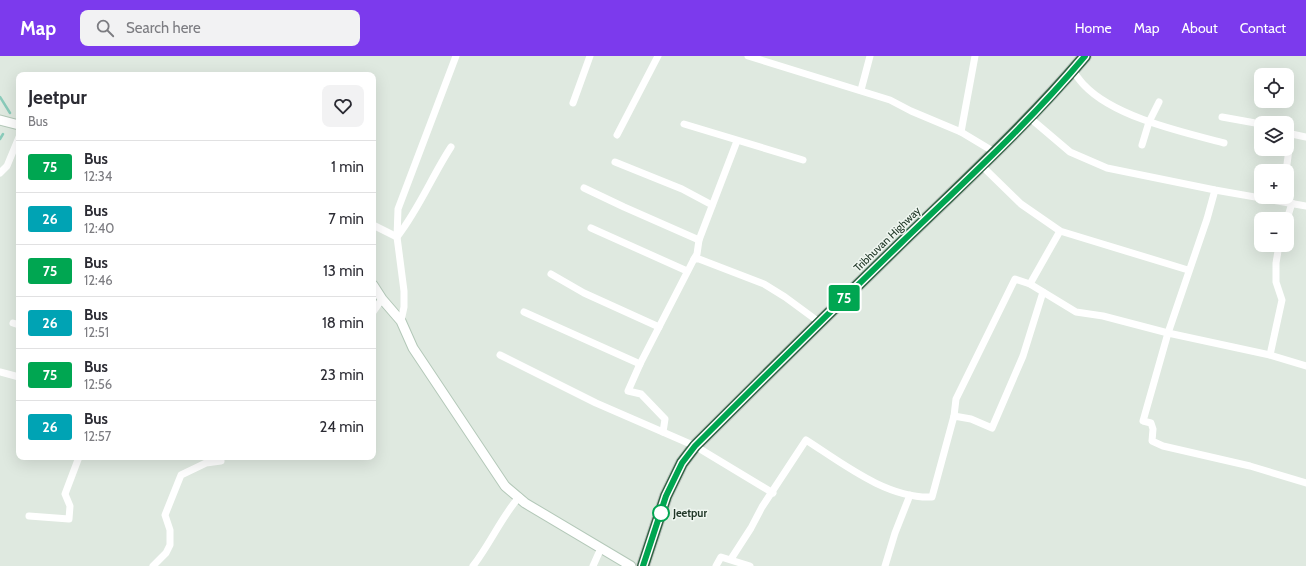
<!DOCTYPE html>
<html lang="en">
<head>
<meta charset="utf-8">
<style>
	:root { --surface:#fff; --page:#f2f2f3; --text:#2b2b33; --muted:#7c7c81; --line:#e1e1e2; --accent:#7c3aed }
	body { margin:0; font-family:Cabin,sans-serif; background:var(--page); color:var(--text); height:100vh; display:flex; flex-direction:column; font-size:15px; white-space:nowrap }
	* { box-sizing:border-box; margin:0 }
	p { font-size:13px; color:var(--muted) }
	.icon { flex:none; width:22px; height:22px; fill:none; stroke:currentColor; stroke-width:2; stroke-linecap:round; stroke-linejoin:round }
	.map { position:relative; flex:1; overflow:hidden }
	.side { position:absolute; left:16px; top:16px; width:360px; height:388px; display:flex; flex-direction:column; background:var(--surface); border-radius:8px; box-shadow:0 4px 16px #0002 }
	.side>* { flex:none }
	.badge { padding:0 8px; border-radius:3px; font-size:14px; line-height:26px }
	.fabs { position:absolute; left:1254px; top:12px; display:grid; gap:8px }
	.fabs a { display:grid; place-items:center; width:40px; height:40px; border-radius:8px; background:var(--surface); box-shadow:0 4px 16px #0002; font-size:20px }
	.map>.badge { position:absolute; translate:-50% -50%; box-shadow:0 0 0 2px #fff }
	.round { display:grid; place-items:center; flex:none; width:42px; height:42px; border-radius:8px; background:var(--page) }
	.overview { display:flex; align-items:center; justify-content:space-between; height:68px; padding:0 12px }
	h1 { font-size:19px; font-weight:700; line-height:30px }
	ul { padding:0; list-style:none }
	li { display:flex; align-items:center; gap:12px; height:52px; padding:0 12px; border-top:1px solid var(--line) }
	li div { flex:1 }
	li b { display:block; font-size:15px }
	li em { font-style:normal }
	li .badge { min-width:44px; font-weight:700; text-align:center }
	header { display:flex; align-items:center; gap:24px; box-sizing:border-box; height:56px; padding:0 20px; background:var(--accent); color:#fff }
	header strong { font-size:19px }
	nav { display:flex; gap:22px; margin-inline-start:auto; font-size:14px }
	.search { width:280px; height:36px; background:var(--page); display:flex; align-items:center; gap:10px; box-sizing:border-box; padding:0 14px; border-radius:8px; color:var(--muted); font-size:15px }
	.map>svg:first-child { display:block }
	.lines { fill:none; stroke-linecap:round; stroke-linejoin:round }
	.stream { stroke:#8acbba; stroke-width:2.5 }
	.secondary-casing { stroke:#b3c8b8; stroke-width:11 }
	.highway-casing { stroke:#c1c7c3; stroke-width:14 }
	.street { stroke:#fff; stroke-width:7 }
	.secondary { stroke:#fff; stroke-width:9 }
	.highway { stroke:#306243; stroke-width:12 }
	.line-casing { stroke:#fff; stroke-width:9 }
	.line { stroke:#00a651; stroke-width:6 }
	.stop-dot { fill:#fff; stroke:#00a651; stroke-width:2 }
	.labels { text-anchor:middle; dominant-baseline:central; stroke-width:3; stroke-linejoin:round; paint-order:stroke }
	.street-label { font-size:11px; fill:#213828; stroke:#eff6f0 }
	.stop-label { font-size:11px; font-weight:bold; fill:#213828; stroke:#eff6f0; text-anchor:start }
</style>
</head>
<body>
<header>
<strong>Map</strong>
<div class="search"><svg class="icon" aria-label="search" viewBox="0 0 24 24"><circle cx="10" cy="10" r="6"/><path d="M15 15l6 6"/></svg>Search here</div>
<nav><a>Home</a><a>Map</a><a>About</a><a>Contact</a></nav>
</header>
<div class="map">
<svg width="1306" height="510" viewBox="0 0 1306 510">
	<rect width="100%" height="100%" fill="#dfe9e0"/>
	<g class="lines">
		<g class="stream">
			<polyline points="0,41 10,57"/>
			<polyline points="0,83 3,78"/>
		</g>
		<g class="secondary-casing">
			<g id="secondary">
				<polyline points="0,64 19,69"/>
				<polyline points="373,229 382,243 401,265 413,292 505,430 525,447 631,510"/>
			</g>
		</g>
		<g class="highway-casing">
			<path id="highway" d="M643,510L666,440L682,407L695,390C764,321 834,252 904,184C966,124 1029,66 1085,0"/>
		</g>
		<g class="street">
			<polyline points="748,0 890,44 911,55 961,76 996,97"/>
			<path d="M1073,15C1076,19 1080,25 1084,29C1114,61 1182,76 1224,87"/>
			<polyline points="861,34 870,0"/>
			<polyline points="573,47 590,0"/>
			<polyline points="1222,61 1261,68"/>
			<polyline points="1030,62 1070,96 1107,112 1215,134 1306,150"/>
			<polyline points="684,68 803,104"/>
			<polyline points="961,76 975,0"/>
			<polyline points="1287,77 1306,81"/>
			<polyline points="617,79 658,0"/>
			<polyline points="1142,89 1149,66 1159,46"/>
			<polyline points="615,106 682,133 712,149"/>
			<polyline points="982,110 1021,148 1060,175 1188,214"/>
			<polyline points="1286,115 1291,79"/>
			<polyline points="0,117 7,110 19,81"/>
			<polyline points="584,132 624,151 699,184"/>
			<polyline points="1215,134 1207,163 1168,277 1143,365 1151,367 1153,373 1152,385 1163,390 1250,410 1306,427"/>
			<polyline points="1287,163 1292,147"/>
			<path d="M373,169L397,181C419,153 432,120 451,91"/>
			<polyline points="591,172 687,215"/>
			<polyline points="694,203 697,198 699,184 737,85"/>
			<polyline points="551,218 584,237 659,271"/>
			<polyline points="1030,228 1060,175"/>
			<polyline points="373,256 382,243"/>
			<polyline points="524,256 640,308"/>
			<polyline points="401,265 404,251 404,235 397,181 398,153 456,0"/>
			<polyline points="13,267 19,269"/>
			<polyline points="500,299 596,347 695,390 773,437"/>
			<polyline points="1270,299 1282,244 1276,226 1276,207 1279,189"/>
			<polyline points="0,316 19,321"/>
			<polyline points="954,360 956,343 1015,223 1030,228 1076,256 1103,260 1168,277 1270,299 1306,310"/>
			<polyline points="663,376 665,363 641,338 628,335 640,308 694,203 699,203 764,228 785,241 819,266"/>
			<polyline points="29,460 69,463 70,450 65,438 79,401"/>
			<path d="M731,503L751,472L762,451L806,384C842,407 887,443 932,441L954,360L971,363L992,372L1023,300L1043,236"/>
			<polyline points="153,510 166,497 170,489 170,474 165,459 181,419 206,407 221,405"/>
			<path d="M473,510C490,488 501,462 519,441"/>
			<polyline points="593,510 601,492"/>
			<polyline points="716,510 721,501 750,510"/>
			<polyline points="885,510 895,477 910,439"/>
		</g>
		<use href="#secondary" class="secondary"/>
		<use href="#highway" class="highway"/>
	</g>
	<g class="lines">
		<g class="line-casing">
			<path id="line" d="M643,510L666,440L682,407L695,390C764,321 833,253 902,186C965,125 1029,67 1085,0"/>
		</g>
		<use href="#line" class="line"/>
	</g>
	<circle class="stop-dot" cx="661" cy="457" r="8"/>
	<g class="labels">
		<g class="street-label">
			<text transform="translate(887 183) rotate(-44)">Tribhuvan Highway</text>
		</g>
		<g class="stop-label">
			<text x="673" y="457">Jeetpur</text>
		</g>
	</g>
</svg>
<div class="fabs">
<a><svg class="icon" aria-label="locate" viewBox="0 0 24 24"><circle cx="12" cy="12" r="6"/><path d="M12 2v4M12 18v4M2 12h4M18 12h4"/></svg></a>
<a><svg class="icon" aria-label="layers" viewBox="0 0 24 24"><path d="M12 4l9 5-9 5-9-5zM3 14l9 5 9-5"/></svg></a>
<a>+</a>
<a>−</a>
</div>
<b class="badge" style="left:844px;top:242px;background:#00a651;color:#fff">75</b>
<section class="side">
<div class="overview"><div><h1>Jeetpur</h1><p>Bus</p></div><a class="round"><svg class="icon" aria-label="heart" viewBox="0 0 24 24"><path d="M12 20l-8-8c-3-5 5-10 8-4 3-6 11-1 8 4z"/></svg></a></div>
<ul>
<li><span class="badge" style="background:#00a651;color:#fff">75</span><div><b>Bus</b><p>12:34</p></div><em>1 min</em></li>
<li><span class="badge" style="background:#00a3b4;color:#fff">26</span><div><b>Bus</b><p>12:40</p></div><em>7 min</em></li>
<li><span class="badge" style="background:#00a651;color:#fff">75</span><div><b>Bus</b><p>12:46</p></div><em>13 min</em></li>
<li><span class="badge" style="background:#00a3b4;color:#fff">26</span><div><b>Bus</b><p>12:51</p></div><em>18 min</em></li>
<li><span class="badge" style="background:#00a651;color:#fff">75</span><div><b>Bus</b><p>12:56</p></div><em>23 min</em></li>
<li><span class="badge" style="background:#00a3b4;color:#fff">26</span><div><b>Bus</b><p>12:57</p></div><em>24 min</em></li>
</ul>
</section>
</div>
</body>
</html>
